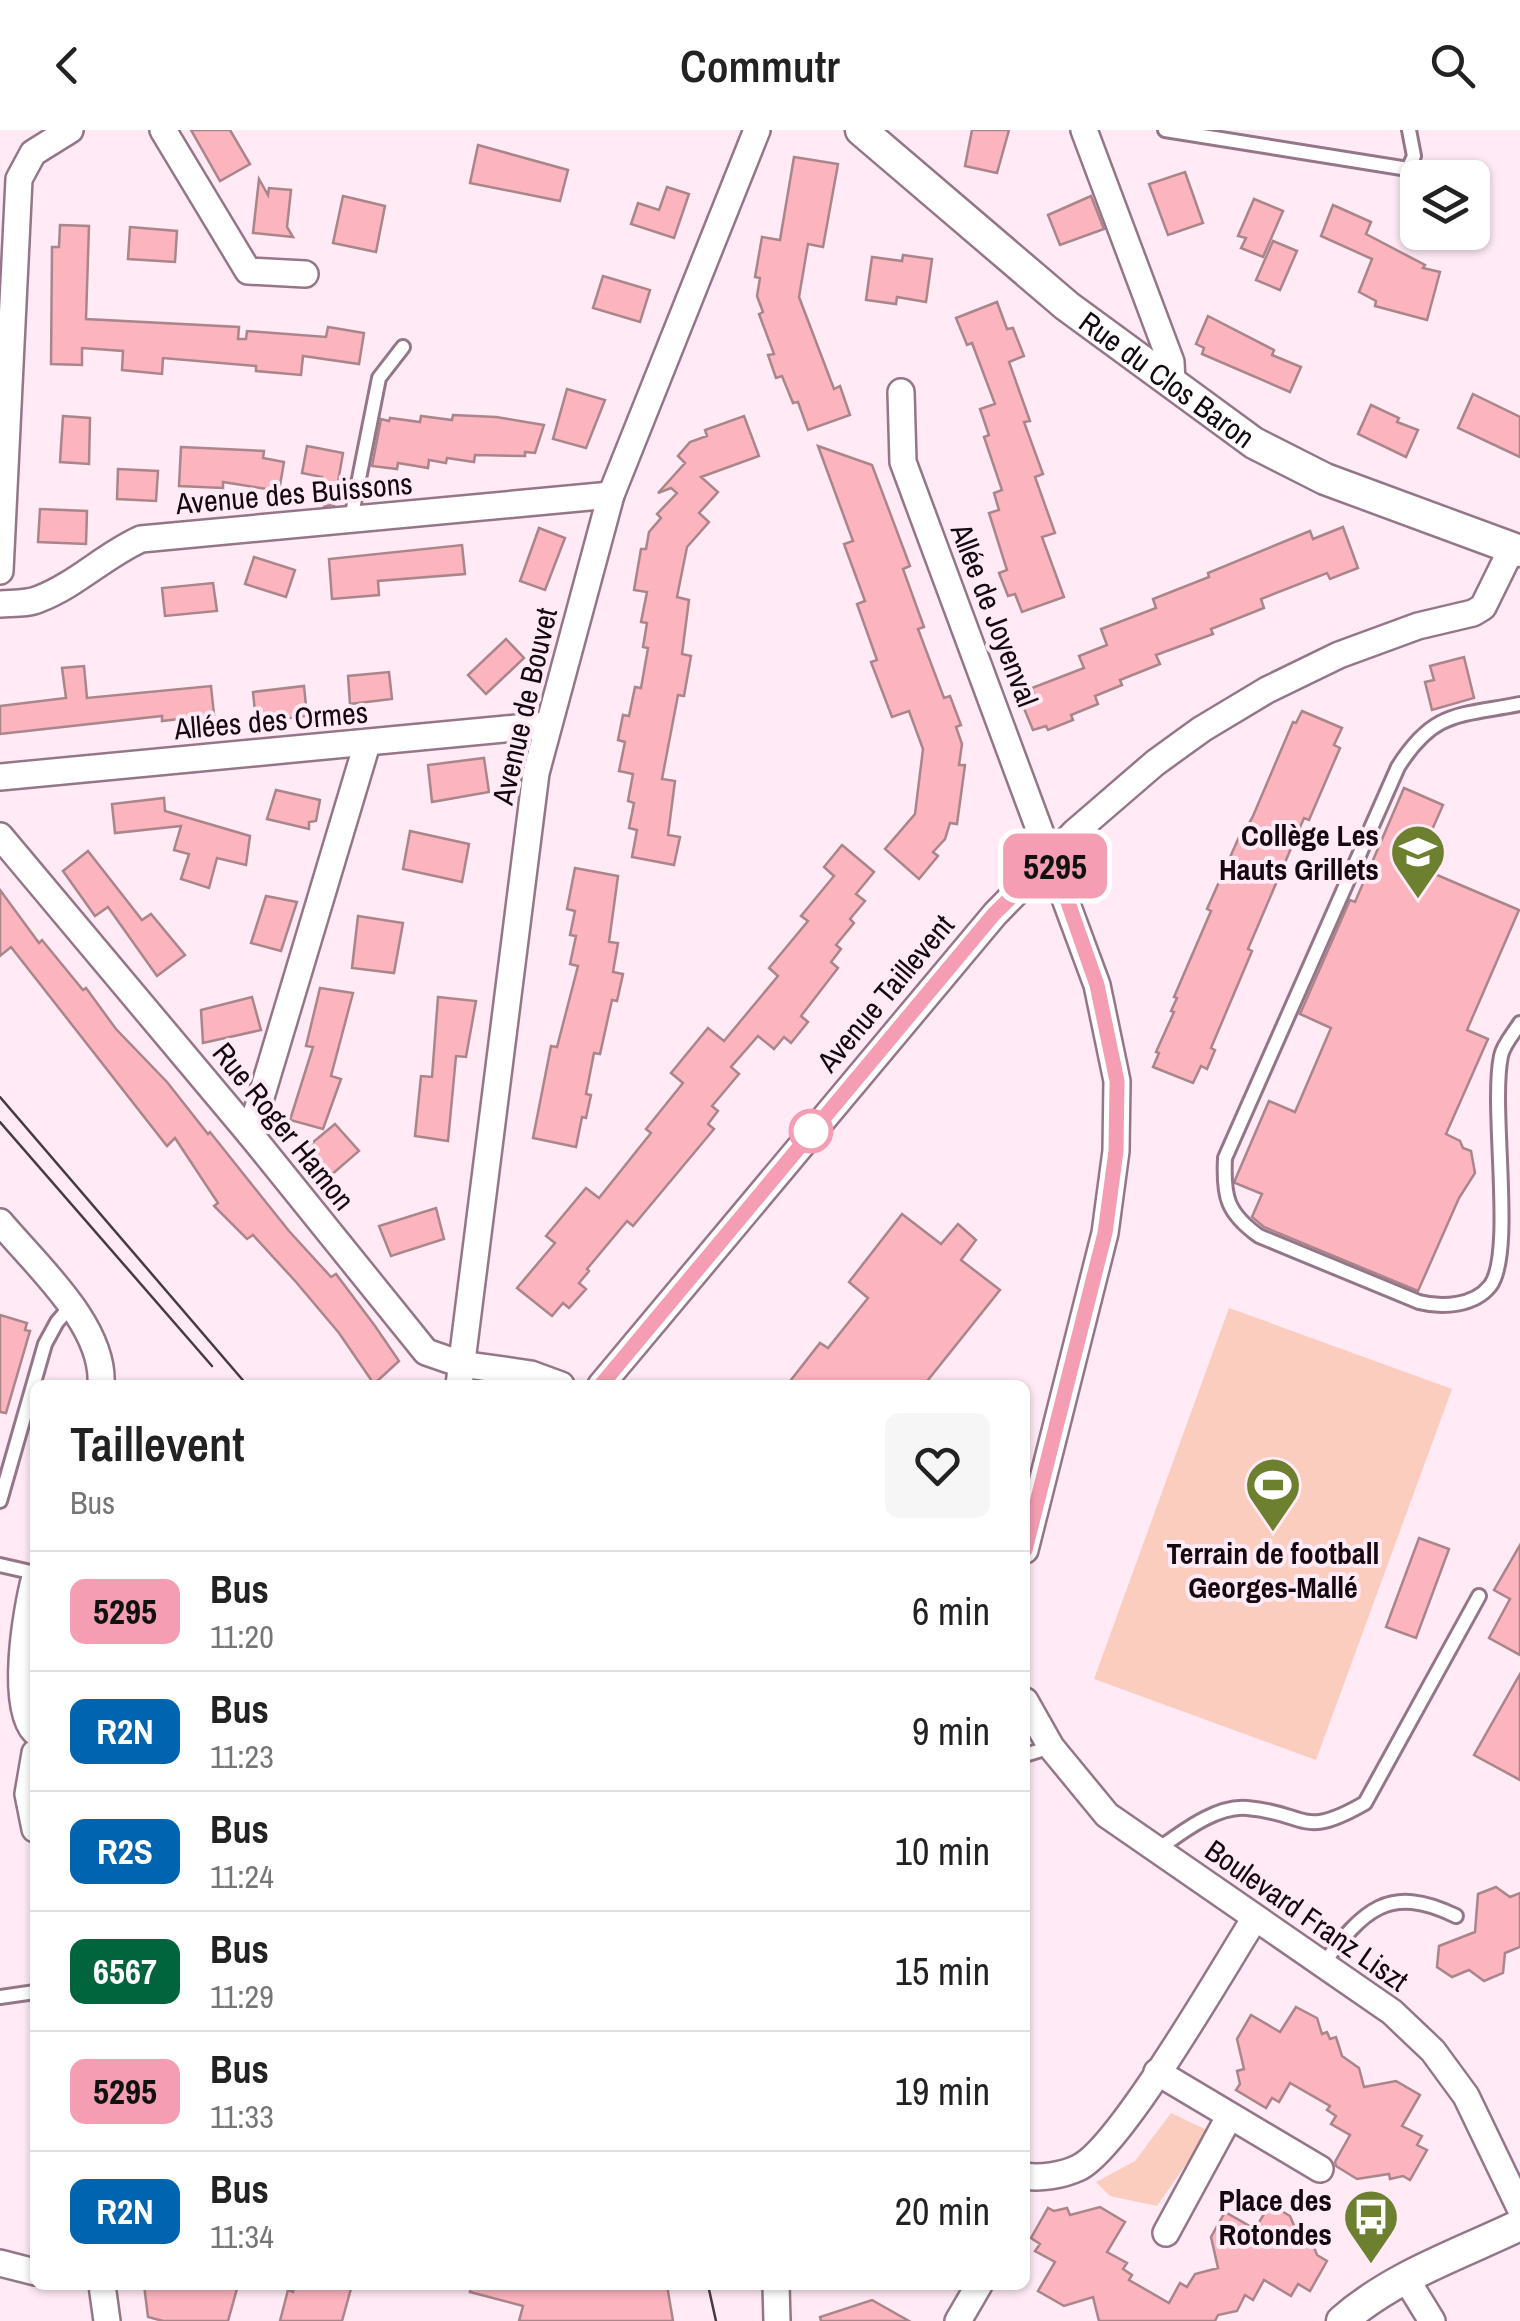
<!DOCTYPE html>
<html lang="fr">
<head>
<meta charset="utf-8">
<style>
	:root { --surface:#fff; --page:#f6f6f6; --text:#222; --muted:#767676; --line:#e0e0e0 }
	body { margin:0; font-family:"Archivo Narrow",sans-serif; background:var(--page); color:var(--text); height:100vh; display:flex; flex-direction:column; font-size:38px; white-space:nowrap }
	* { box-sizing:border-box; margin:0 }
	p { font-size:32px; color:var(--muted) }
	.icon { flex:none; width:55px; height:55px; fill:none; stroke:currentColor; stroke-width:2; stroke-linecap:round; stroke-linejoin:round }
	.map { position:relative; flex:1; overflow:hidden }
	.panel { position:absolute; left:30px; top:1250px; width:1000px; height:910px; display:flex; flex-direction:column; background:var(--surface); border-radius:15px; box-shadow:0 2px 8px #0004 }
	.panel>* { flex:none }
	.badge { padding:0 20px; border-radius:15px; font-size:35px; line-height:65px }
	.fabs { position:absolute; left:1400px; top:30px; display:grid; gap:20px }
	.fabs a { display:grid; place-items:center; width:90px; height:90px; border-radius:15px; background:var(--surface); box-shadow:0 2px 8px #0004; font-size:50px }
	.map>.badge { position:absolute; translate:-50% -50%; box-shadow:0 0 0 5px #fff }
	.round { display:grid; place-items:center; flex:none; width:105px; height:105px; border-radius:15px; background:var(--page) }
	.summary { display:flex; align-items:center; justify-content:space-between; height:170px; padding:0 40px }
	h1 { font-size:48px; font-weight:600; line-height:75px }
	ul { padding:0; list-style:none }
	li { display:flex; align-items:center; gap:30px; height:120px; padding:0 40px; border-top:2px solid var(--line) }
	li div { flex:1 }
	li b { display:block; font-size:38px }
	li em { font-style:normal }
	li .badge { min-width:110px; font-weight:700; text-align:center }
	header { display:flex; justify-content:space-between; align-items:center; height:130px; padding:0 40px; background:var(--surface); font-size:45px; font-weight:600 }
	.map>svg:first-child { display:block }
	.green { fill:#facdbf }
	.building { fill:#fcb4bf; stroke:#aa858a; stroke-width:2.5 }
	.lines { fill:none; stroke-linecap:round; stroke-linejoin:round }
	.service-casing { stroke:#947688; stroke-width:18 }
	.minor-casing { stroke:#947688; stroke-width:30 }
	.tertiary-casing { stroke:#947688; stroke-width:35 }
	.service { stroke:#fff; stroke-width:12 }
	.minor { stroke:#fff; stroke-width:25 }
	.tertiary { stroke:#fff; stroke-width:30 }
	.tram { stroke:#473a42; stroke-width:2.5 }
	.line-casing { stroke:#fff; stroke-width:22 }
	.line { stroke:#f59eb3; stroke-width:15 }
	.stop-dot { fill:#fff; stroke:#f59eb3; stroke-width:5 }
	.labels { text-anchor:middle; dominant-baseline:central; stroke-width:8; stroke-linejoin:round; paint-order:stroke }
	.street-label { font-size:30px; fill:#140910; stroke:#ffeaf6 }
	.poi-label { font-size:30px; font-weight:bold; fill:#140910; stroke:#ffeaf6; text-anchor:end }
</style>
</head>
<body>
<header><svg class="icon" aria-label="back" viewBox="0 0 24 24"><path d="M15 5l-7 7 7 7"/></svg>Commutr<svg class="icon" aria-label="search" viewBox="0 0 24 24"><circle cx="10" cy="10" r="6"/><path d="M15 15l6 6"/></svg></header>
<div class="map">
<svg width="1520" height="2191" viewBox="0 0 1520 2191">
	<rect width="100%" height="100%" fill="#ffeaf6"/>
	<g class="green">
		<polygon points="1229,1178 1452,1259 1316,1630 1094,1549"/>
		<polygon points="1171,1983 1209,2001 1157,2076 1110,2066 1096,2052 1135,2031"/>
	</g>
	<g class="building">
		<polygon points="191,0 230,0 250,34 220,51"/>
		<polygon points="972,0 1009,0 997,43 965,36"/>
		<polygon points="478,15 568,40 560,71 470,53"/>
		<polygon points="794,27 838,34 823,117 808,114 799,167 834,259 840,256 850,285 808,300 798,272 793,273 782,246 776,248 768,225 774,224 759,184 763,182 757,166 760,148 755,147 762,107 780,110"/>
		<polygon points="1185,42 1203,93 1168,105 1149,54"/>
		<polygon points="259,49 268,65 269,58 291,60 287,97 293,107 253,103"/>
		<polygon points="667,57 689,64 674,108 631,94 638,73 659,80"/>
		<polygon points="343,66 385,76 376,122 333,113"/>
		<polygon points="1091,66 1104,99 1060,115 1048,85"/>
		<polygon points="1254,69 1283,81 1263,127 1241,118 1246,108 1238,106"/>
		<polygon points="1333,75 1371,92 1366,104 1425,135 1423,138 1440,142 1427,190 1375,176 1376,171 1359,162 1372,129 1321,106"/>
		<polygon points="60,95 89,96 86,189 239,197 238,209 246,209 247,201 326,207 328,197 364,203 359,234 303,226 301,245 256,241 256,236 163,228 162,244 122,240 123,221 82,218 82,235 51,234 52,117 59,117"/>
		<polygon points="130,97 177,101 175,132 128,129"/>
		<polygon points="1273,111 1297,121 1280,160 1256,150"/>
		<polygon points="903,125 932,129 926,172 897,167 896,174 866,170 872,127 902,131"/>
		<polygon points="603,146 650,160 640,192 593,178"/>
		<polygon points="997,172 1007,199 1013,198 1024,226 1009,232 1030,291 1024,292 1043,344 1035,347 1055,403 1042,407 1064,467 1022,482 1015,464 1008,466 999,443 1007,440 989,383 999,380 994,363 1002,360 984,307 989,305 980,279 995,274 972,213 967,215 956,188"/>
		<polygon points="1208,186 1274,220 1272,225 1301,237 1290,262 1202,224 1204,218 1196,214"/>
		<polygon points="567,259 605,270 586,318 553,309"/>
		<polygon points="1473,264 1520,287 1520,327 1458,298"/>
		<polygon points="1371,275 1399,288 1397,292 1418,300 1406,327 1358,304"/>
		<polygon points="453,285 496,287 544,295 535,323 525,322 525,326 475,325 474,332 447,328 446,333 429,330 428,338 398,333 397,339 372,336 381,289 389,291 390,288 420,292 421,286 452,290"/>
		<polygon points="63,286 90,288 89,334 60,332"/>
		<polygon points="744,286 759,326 701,347 718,362 699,383 709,392 687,417 677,467 689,470 682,524 691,526 684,566 678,565 662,649 675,651 668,705 680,707 674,735 632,727 637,700 629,698 634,673 628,671 633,644 619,641 625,612 618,610 623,585 629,586 635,557 641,558 648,518 643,517 647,493 641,492 647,462 634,460 641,419 646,419 649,402 661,388 657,384 677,363 671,358 658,363 685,333 678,326 690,312 707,306 705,300"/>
		<polygon points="307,316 343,323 334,375 324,376 322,347 302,343"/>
		<polygon points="818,316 872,335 910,436 903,439 924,497 918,499 944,568 950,566 961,595 956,597 962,614 959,635 965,635 957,694 950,693 945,709 933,722 938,726 919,749 885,719 915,684 923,619 909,581 892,587 871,532 877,530 857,474 865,471 844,414 853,411"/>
		<polygon points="181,317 264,321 263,328 284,332 279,361 223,352 223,358 179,356"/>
		<polygon points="118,339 158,341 156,371 117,369"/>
		<polygon points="40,379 87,381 86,414 38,412"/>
		<polygon points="1343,397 1358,438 1330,449 1327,443 1261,469 1264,478 1211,499 1213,504 1156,525 1160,534 1120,550 1122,555 1095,566 1098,574 1071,585 1073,590 1048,600 1046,596 1033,600 1023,576 1036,571 1032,558 1084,538 1079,526 1107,515 1101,499 1156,478 1153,469 1209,447 1208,443 1310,401 1313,409"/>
		<polygon points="539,398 565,408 545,460 520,451"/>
		<polygon points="462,415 465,444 378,451 379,465 332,469 329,429"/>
		<polygon points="254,427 295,440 286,467 245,454"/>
		<polygon points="213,453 217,481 165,486 162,458"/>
		<polygon points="506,509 524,528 486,564 468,545"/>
		<polygon points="1464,527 1474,568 1432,580 1425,552 1434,550 1430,536"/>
		<polygon points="84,536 87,568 211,556 214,585 162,591 162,586 0,604 0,576 66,568 62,538"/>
		<polygon points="389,542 392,569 350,574 348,546"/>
		<polygon points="304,556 307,586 256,592 253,562"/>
		<polygon points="1302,581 1342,598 1334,615 1340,618 1309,690 1304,688 1248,819 1252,821 1211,918 1215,920 1207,939 1201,936 1193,953 1153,937 1159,923 1156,922 1174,882 1171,881 1177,868 1174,867 1211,781 1207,779 1243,698 1246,699 1253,686 1293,592 1296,593"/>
		<polygon points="484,628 489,662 432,672 428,635"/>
		<polygon points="1404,658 1443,675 1416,736 1519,780 1467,900 1488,909 1446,1004 1460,1011 1463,1018 1471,1021 1475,1043 1459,1068 1418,1161 1264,1097 1252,1087 1262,1064 1235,1053 1235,1050 1269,971 1295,982 1331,898 1300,884 1350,770 1355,772"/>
		<polygon points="276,660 320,670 316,691 309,692 309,699 267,689"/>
		<polygon points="164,668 165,681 250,706 246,735 217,728 209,758 181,749 189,724 174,720 181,696 115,703 112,674"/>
		<polygon points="410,701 469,714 462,752 403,739"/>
		<polygon points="842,715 874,742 856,764 865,771 850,789 854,793 836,815 841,819 831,832 838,838 801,886 808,892 791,913 784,907 774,919 758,906 731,937 739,944 712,976 718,981 708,994 714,999 633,1096 627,1091 587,1139 589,1141 579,1153 586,1159 569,1178 563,1173 552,1186 517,1158 555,1113 546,1106 586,1058 599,1068 651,1003 646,999 683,953 671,943 708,898 724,911 778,846 769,838 808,791 801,786 834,746 824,737"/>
		<polygon points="88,721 142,790 151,784 185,825 157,846 108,777 95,786 63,741"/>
		<polygon points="575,738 618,746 609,812 618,813 613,842 623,844 617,871 612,870 600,924 594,923 586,964 591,965 586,988 582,987 576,1017 533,1008 551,916 557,917 578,836 570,834 576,806 570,805 575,781 567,779"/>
		<polygon points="0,760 39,813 42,810 83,860 86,858 116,899 167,952 208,1004 210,1002 289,1101 331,1147 336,1144 375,1196 399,1231 374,1254 339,1203 296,1152 253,1105 247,1109 214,1076 218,1073 175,1008 167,1016 11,817 0,826"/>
		<polygon points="266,766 297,772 281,821 251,813"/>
		<polygon points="358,786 403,793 394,843 352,838"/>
		<polygon points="320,858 353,863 331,946 341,949 323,999 290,990 313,917 306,916"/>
		<polygon points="252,867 261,900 203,913 201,880"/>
		<polygon points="438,867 476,871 466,927 456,926 448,1011 415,1006 421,946 432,947"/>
		<polygon points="335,994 359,1021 330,1046 306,1018"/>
		<polygon points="436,1078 444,1109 391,1126 379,1096"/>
		<polygon points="902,1084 941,1114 958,1094 976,1110 961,1130 1000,1160 924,1255 787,1255 820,1213 828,1218 868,1168 849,1152"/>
		<polygon points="0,1185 27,1193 25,1200 30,1201 6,1283 0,1282"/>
		<polygon points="1419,1408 1449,1419 1416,1508 1386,1497"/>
		<polygon points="1520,1415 1520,1525 1489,1508 1510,1469 1494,1460"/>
		<polygon points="1520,1544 1520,1650 1474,1625"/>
		<polygon points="1496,1757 1510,1767 1520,1763 1520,1817 1505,1823 1503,1843 1484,1851 1469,1840 1452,1847 1437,1837 1439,1816 1475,1802 1478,1764"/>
		<polygon points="1296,1877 1317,1888 1322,1904 1327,1902 1330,1909 1336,1907 1342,1926 1359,1938 1364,1957 1396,1951 1420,1965 1402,1996 1422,2006 1417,2015 1427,2020 1410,2050 1403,2046 1390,2049 1389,2044 1357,2049 1336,2036 1335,2032 1350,2005 1331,1994 1336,1986 1327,1980 1330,1976 1290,1953 1279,1972 1272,1968 1266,1978 1236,1960 1240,1954 1237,1941 1244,1939 1237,1909 1251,1885 1280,1902"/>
		<polygon points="1270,2074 1290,2086 1296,2100 1300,2098 1304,2106 1309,2104 1317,2125 1327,2131 1310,2161 1298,2154 1291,2166 1264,2150 1253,2170 1245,2165 1237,2181 1218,2185 1215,2191 1099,2191 1093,2167 1064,2176 1038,2161 1055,2132 1035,2121 1040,2114 1031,2108 1048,2078 1054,2081 1067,2078 1070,2085 1100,2077 1125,2092 1107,2122 1127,2133 1123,2139 1132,2145 1129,2150 1169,2173 1180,2153 1187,2157 1195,2144 1218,2138 1211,2107 1225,2082 1255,2099"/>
		<polygon points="144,2155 238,2155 228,2191 163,2191 148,2187"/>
		<polygon points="295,2155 352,2155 342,2191 280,2191 288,2160 293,2162"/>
		<polygon points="471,2155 667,2155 673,2191 519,2191 523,2176 470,2162"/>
		<polygon points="872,2170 909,2191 821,2191 820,2187"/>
	</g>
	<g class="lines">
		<g class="service-casing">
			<g id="service">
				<polyline points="1165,0 1408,39 1414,26 1409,0"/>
				<polyline points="351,389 379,248 403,217"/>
				<path d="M1520,574C1459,586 1434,580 1398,637L1225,1028C1223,1067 1227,1083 1259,1106L1419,1172C1442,1178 1474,1176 1490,1156C1515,1124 1490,978 1501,926C1503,915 1514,903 1520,893"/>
				<polyline points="0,1371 45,1214 57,1192 71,1176"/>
				<polyline points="0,1435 35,1443"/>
				<polyline points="1025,1625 1051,1617"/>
				<path d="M1157,1720C1181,1703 1216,1675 1247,1678C1308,1683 1301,1710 1365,1673L1479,1466"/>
				<path d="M1323,1834C1363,1781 1388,1753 1456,1786"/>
				<polyline points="0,1867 35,1862"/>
			</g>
		</g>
		<g class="minor-casing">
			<g id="minor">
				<polyline points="163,0 248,141 305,144"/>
				<polyline points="1084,0 1171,232 1172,253"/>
				<polyline points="901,262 903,332 1097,855 1117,951 1116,1021 1105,1103 1025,1420"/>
				<polyline points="0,441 19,49 33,23 70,0"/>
				<path d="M0,474C13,473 28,474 39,469C76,455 105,425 141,409L611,365"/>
				<polyline points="0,647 547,595"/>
				<polyline points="0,706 250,1004 426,1222 461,1234 531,1244 561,1255"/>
				<polyline points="250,1004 367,614"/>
				<path d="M0,1092C37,1136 105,1196 101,1255"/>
				<polyline points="459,1255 536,643 611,365 757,0"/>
				<polyline points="601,1255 995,784 1075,702 1155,633 1202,599 1267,560 1339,525 1418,496 1473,483 1483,477 1512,418"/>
				<path d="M35,1447C26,1480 10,1577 35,1602"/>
				<polyline points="1025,1571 1051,1617 1107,1685 1392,1882 1433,1921 1466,1966 1520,2078"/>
				<polyline points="35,1623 28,1664 35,1699"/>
				<polyline points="1157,1942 1320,2039"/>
				<path d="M1025,2046C1040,2049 1063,2045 1078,2038C1120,2019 1225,1835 1255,1788"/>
				<polyline points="1166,2103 1229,1987"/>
				<polyline points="0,2133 35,2142"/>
				<polyline points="1405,2147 1432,2191"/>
				<polyline points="102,2155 107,2191"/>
				<polyline points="776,2155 777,2191"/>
				<polyline points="958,2191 979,2155"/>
			</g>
		</g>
		<g class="tertiary-casing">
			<g id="tertiary">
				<path id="s1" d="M861,0L1067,176L1254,313L1325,349L1520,421"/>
				<path d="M1342,2191C1393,2146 1460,2124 1520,2095"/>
			</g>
		</g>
		<use href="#service" class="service"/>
		<use href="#minor" class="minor"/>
		<use href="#tertiary" class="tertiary"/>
		<g class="tram">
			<polyline points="0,967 247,1255"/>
			<polyline points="0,992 212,1236"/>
			<polyline points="708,2155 716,2191"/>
		</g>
	</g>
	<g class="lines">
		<g class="line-casing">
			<polyline id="line" points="601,1255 994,784 1052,727 1097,855 1117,951 1116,1021 1105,1103 1025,1420"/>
		</g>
		<use href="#line" class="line"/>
	</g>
	<defs>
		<g id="school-pin" transform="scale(2.875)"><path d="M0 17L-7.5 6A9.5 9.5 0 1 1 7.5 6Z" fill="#6d8030" stroke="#ffeaf6"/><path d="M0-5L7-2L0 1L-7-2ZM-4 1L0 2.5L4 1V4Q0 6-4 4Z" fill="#fff"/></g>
		<g id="stadium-pin" transform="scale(2.875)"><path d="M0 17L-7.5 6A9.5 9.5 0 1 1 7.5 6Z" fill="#6d8030" stroke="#ffeaf6"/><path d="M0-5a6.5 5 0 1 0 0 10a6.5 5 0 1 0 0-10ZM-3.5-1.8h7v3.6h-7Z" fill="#fff"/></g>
		<g id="bus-pin" transform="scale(2.875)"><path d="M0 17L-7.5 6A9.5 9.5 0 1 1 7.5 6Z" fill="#6d8030" stroke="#ffeaf6"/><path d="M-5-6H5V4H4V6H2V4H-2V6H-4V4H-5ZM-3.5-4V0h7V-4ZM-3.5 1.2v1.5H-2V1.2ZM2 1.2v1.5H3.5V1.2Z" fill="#fff"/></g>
	</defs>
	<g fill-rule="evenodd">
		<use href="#school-pin" x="1418" y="722"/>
		<use href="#stadium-pin" x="1273" y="1355"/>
		<use href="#bus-pin" x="1371" y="2087"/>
	</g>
	<circle class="stop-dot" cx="811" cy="1001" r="20"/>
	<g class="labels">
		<g class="street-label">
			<text stroke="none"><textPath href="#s1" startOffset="395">Rue du Clos Baron</textPath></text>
			<text transform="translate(294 363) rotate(-5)">Avenue des Buissons</text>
			<text transform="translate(995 485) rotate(69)">Allée de Joyenval</text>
			<text transform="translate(524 576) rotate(-77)">Avenue de Bouvet</text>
			<text transform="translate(271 590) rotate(-5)">Allées des Ormes</text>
			<text transform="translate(885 863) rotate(-50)">Avenue Taillevent</text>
			<text transform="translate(284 996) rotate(51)">Rue Roger Hamon</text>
			<text transform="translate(1307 1785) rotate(35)">Boulevard Franz Liszt</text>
		</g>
		<g class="poi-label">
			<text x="1379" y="705">Collège Les<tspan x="1379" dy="34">Hauts Grillets</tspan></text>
			<text x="1273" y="1423" text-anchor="middle">Terrain de football<tspan x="1273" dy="34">Georges-Mallé</tspan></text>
			<text x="1332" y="2070">Place des<tspan x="1332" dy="34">Rotondes</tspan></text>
		</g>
	</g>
</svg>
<div class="fabs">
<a><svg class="icon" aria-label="layers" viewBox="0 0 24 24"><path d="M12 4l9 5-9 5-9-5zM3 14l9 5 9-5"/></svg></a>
</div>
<b class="badge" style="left:1055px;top:736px;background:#f59eb3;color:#111">5295</b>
<section class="panel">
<div class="summary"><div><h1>Taillevent</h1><p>Bus</p></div><a class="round"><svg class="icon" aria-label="heart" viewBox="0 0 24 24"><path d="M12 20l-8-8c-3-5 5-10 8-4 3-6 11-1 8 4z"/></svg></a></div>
<ul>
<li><span class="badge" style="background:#f59eb3;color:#111">5295</span><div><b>Bus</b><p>11:20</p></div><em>6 min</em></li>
<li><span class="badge" style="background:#0064b0;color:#fff">R2N</span><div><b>Bus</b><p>11:23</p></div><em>9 min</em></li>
<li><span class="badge" style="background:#0064b0;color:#fff">R2S</span><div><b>Bus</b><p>11:24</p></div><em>10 min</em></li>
<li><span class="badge" style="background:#00643c;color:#fff">6567</span><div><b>Bus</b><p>11:29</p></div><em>15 min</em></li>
<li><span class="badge" style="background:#f59eb3;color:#111">5295</span><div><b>Bus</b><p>11:33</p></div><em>19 min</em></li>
<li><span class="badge" style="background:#0064b0;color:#fff">R2N</span><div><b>Bus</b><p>11:34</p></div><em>20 min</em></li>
</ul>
</section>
</div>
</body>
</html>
